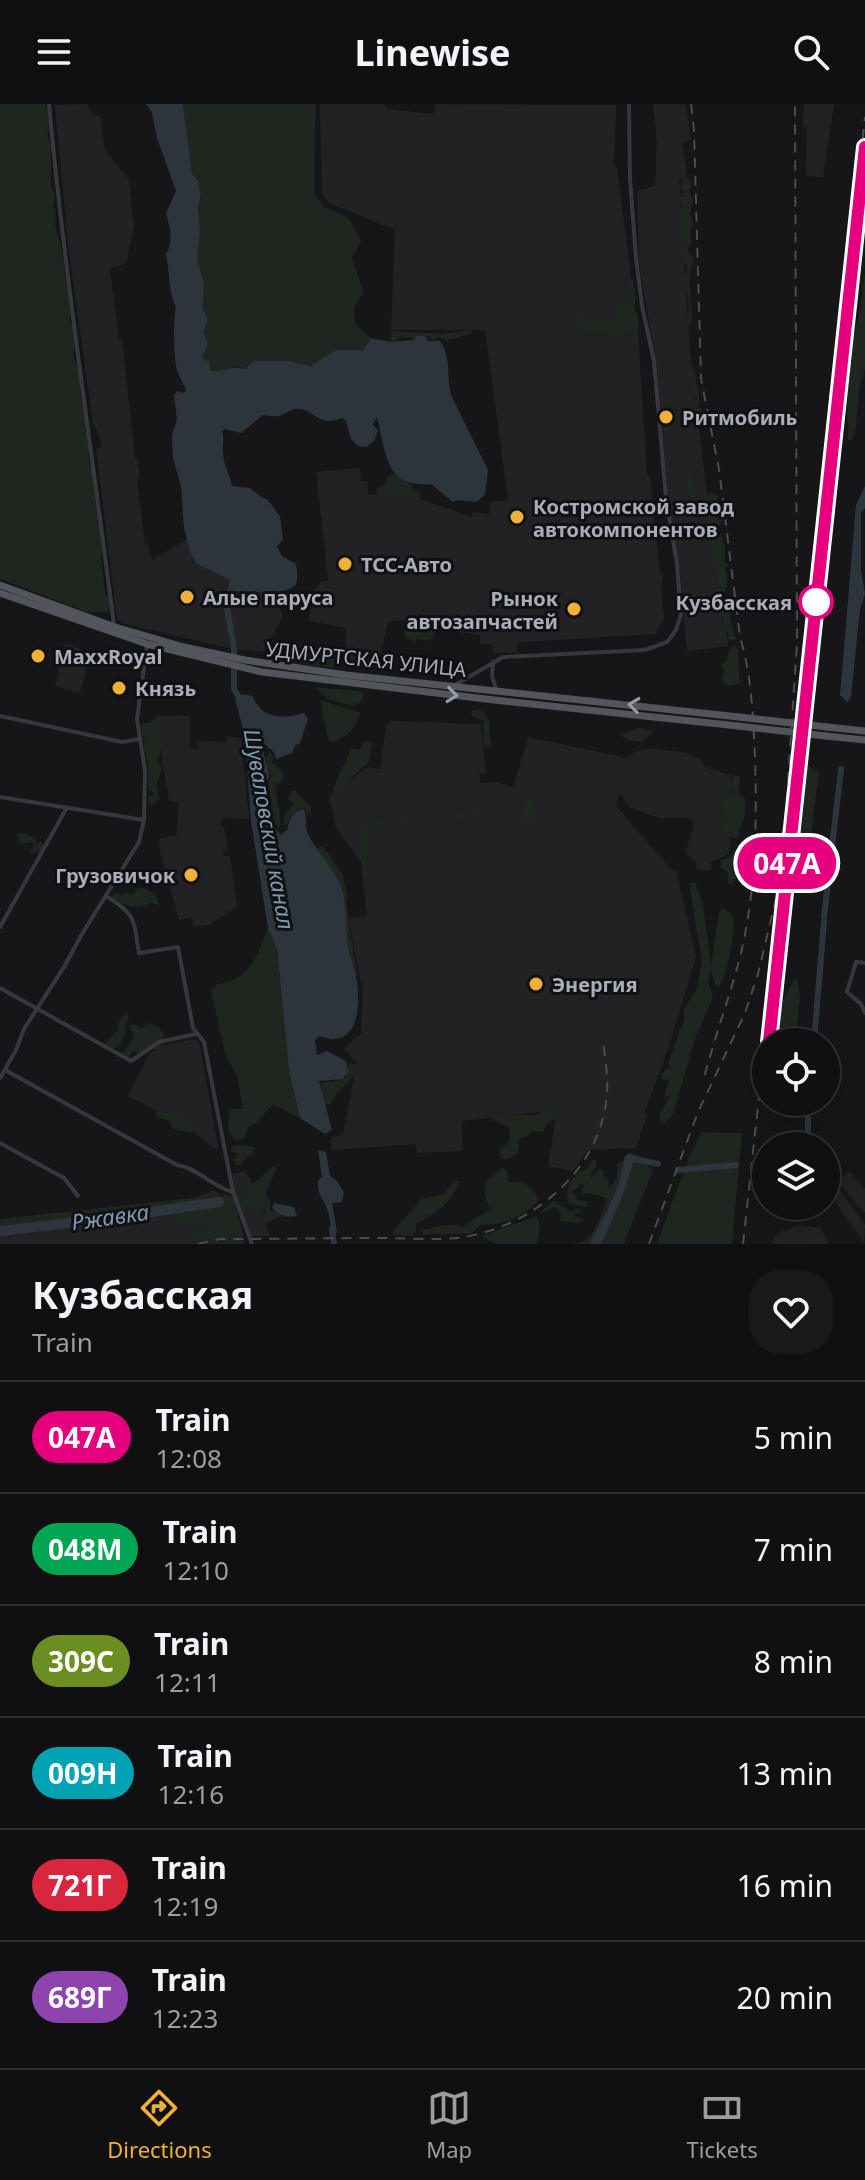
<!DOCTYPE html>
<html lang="en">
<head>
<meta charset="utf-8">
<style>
	:root { --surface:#101012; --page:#19191b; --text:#f1f3f6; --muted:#9c9d9f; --line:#303032; --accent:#f2b134 }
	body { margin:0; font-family:"Noto Sans",sans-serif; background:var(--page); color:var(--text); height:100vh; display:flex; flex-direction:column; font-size:30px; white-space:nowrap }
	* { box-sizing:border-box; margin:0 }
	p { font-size:26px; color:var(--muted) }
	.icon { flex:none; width:44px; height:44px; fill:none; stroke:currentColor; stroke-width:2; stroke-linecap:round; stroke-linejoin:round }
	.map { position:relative; height:1140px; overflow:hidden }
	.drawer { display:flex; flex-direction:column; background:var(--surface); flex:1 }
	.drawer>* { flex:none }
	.badge { padding:0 16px; border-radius:26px; font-size:28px; line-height:52px }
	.controls { position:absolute; left:752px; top:924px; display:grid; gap:16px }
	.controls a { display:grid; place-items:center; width:88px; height:88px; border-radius:50%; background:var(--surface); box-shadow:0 4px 20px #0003,0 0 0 2px var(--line); font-size:40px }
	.map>.badge { position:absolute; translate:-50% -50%; box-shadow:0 0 0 4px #fff }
	.round { display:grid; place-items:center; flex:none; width:84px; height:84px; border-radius:32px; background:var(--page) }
	.headline { display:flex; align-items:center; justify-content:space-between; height:136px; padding:0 32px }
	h1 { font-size:38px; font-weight:700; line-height:60px }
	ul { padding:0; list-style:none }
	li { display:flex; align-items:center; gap:24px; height:112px; padding:0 32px; border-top:2px solid var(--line) }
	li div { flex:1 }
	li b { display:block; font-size:30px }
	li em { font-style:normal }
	li .badge { min-width:88px; font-weight:700; text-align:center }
	header { display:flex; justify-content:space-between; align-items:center; height:104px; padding:0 32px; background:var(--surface); font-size:36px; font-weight:700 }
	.tabs { display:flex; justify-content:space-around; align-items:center; height:112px; border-top:2px solid var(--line); background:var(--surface); font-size:22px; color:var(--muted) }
	.tabs a { display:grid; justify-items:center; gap:4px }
	.tabs .on { color:var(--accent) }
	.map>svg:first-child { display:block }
	.built { fill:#222225 }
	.green { fill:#1e261f }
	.water { fill:#2c353c }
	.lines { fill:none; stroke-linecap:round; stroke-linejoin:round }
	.canal { stroke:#2c353c; stroke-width:6 }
	.river { stroke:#2c353c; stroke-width:10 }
	.minor { stroke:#37383d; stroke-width:4 }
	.primary { stroke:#53555c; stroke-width:7 }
	.rail { stroke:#4a4c52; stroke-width:2; stroke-dasharray:10 8; stroke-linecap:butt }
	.primary-bridge { stroke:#53555c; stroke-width:7 }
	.oneway { stroke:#979ba6 }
	.line-casing { stroke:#fff; stroke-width:18 }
	.line { stroke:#e6007e; stroke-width:12 }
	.poi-dot { fill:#f2b134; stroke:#111113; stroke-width:3 }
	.stop-dot { fill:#fff; stroke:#e6007e; stroke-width:4 }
	.labels { text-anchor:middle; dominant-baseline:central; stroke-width:6; stroke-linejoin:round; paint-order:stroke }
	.poi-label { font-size:20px; font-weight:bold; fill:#a8adb8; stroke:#111113; text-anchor:start }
	.stop-label { font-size:20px; font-weight:bold; fill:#a8adb8; stroke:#111113; text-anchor:end }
	.street-label { font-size:20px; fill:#a8adb8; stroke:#111113 }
	.water-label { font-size:22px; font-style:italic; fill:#7f9bb3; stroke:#111113 }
</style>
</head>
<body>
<header><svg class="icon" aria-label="menu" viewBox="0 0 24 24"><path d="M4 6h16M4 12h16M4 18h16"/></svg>Linewise<svg class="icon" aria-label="search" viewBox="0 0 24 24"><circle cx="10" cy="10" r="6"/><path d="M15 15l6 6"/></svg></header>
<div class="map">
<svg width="865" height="1140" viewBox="0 0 865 1140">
	<rect width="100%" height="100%" fill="#161618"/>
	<g class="built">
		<polygon points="87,0 92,9 100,13 105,46 129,76 134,123 126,160 110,164 119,236 122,236 135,354 137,354 140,374 137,375 145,440 148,440 152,456 187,435 190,448 197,460 230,476 231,487 268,487 277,489 283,513 263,548 228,544 122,519 117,515 96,345 101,343 99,331 93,320 68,141 55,1"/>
		<polygon points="320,0 381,0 386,1 386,5 434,10 436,0 616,1 614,61 617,63 638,228 647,369 650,372 660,470 663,471 663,476 661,482 664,516 657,525 657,530 522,538 517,539 517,548 493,550 492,540 480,541 480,531 405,521 405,517 399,516 388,518 380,553 372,562 346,559 346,524 309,517 314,487 320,478 328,476 316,368 360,364 361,377 367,377 369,391 399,388 472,413 473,408 490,410 490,398 508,396 485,226 391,226 395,126 329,99 322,89"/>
		<polygon points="638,0 685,0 688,15 691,35 683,39 687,74 679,75 680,89 685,89 685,98 680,100 690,246 722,518 726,519 728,542 687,547 679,461 669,404 657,264 639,160 637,87 655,82 657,38 653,0"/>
		<polygon points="804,0 834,0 823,73 806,72 807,23 803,23"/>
		<polygon points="65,539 91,549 80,589 55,582"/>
		<polygon points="155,611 190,612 190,645 199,644 197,637 226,638 226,632 241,634 249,715 222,714 221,723 224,723 228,745 222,747 224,752 230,752 237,803 209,821 194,823 192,813 179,816 160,747 159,735 177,731 178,698 169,697"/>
		<polygon points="390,617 481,620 486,669 479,670 481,679 496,678 513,683 528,633 627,654 635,648 648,644 688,649 702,656 705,663 731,671 732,723 729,750 711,758 711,767 697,765 695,756 685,749 695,718 687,714 659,714 629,703 620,689 616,702 669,763 677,769 696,853 667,948 644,1009 647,1011 636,1044 588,1046 573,1067 548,1062 557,1006 462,1017 463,1047 418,1049 415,1040 331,1046 331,1034 343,1030 357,959 344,944 361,930 363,879 360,877 349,814 367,812 361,758 336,724 329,692 367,663 380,665 386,622"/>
		<polygon points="194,935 199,937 218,1042 216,1045 187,1023 128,992 149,951 156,943"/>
		<polygon points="246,1067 264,1107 269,1132 251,1132 234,1087 232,1070"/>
		<polygon points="849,1067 865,1085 865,1109 837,1077"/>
		<polygon points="830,1071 865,1121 864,1139 826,1085 826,1074"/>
		<polygon points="228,1092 245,1140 0,1140 0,1117"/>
		<polygon points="800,1121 821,1124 829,1140 771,1140 777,1129"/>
	</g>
	<g class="green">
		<path d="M0,0H45L48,9L49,28L47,30L51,42V81L55,90L53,103L56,106C53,131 61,133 63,155C65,174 69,192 71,211L69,215L73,223L75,245L73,248L75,258L79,261C81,277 79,309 90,318L88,324H85L92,347L88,350L90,362L94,366L97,393L94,395L98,400L103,447L101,451L105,489L109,494L110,506L107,508H87L0,475Z"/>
		<polygon points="183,0 316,0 314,88 324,103 349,114 361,138 352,154 364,188 354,203 355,220 371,234 363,246 336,246 310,262 289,257 245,265 236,262 220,268 210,267 202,254 208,239 203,227 208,215 203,205 204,179 197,155 200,128 198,103 201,91 198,77 192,70"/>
		<path d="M688,74L692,81L689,87L693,96L690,111L693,117L690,130L692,141L687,147L693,153C693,161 691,165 690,172C688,183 694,205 691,222L687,220C687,213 690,204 689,198C686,184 682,177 688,163C679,155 681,150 684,140C677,126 678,102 686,90L681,84L682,76Z"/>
		<polygon points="865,170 865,265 860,280 855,330 851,336 848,336 847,297 852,239 860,206"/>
		<path d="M628,174L633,176L636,195L633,205L638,211L639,225C616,232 605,228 582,228L572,212L575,208L584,207L588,220L613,217L618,197H630Z"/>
		<polygon points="470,226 472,229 446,237 439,233 432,236 429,232 423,235 401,233 394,238 390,235 392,227 442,230"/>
		<polygon points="694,264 700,298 698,302 702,306 704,320 701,321 695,318 694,298 697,294 692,286 690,268"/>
		<polygon points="688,361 692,363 696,406 694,409 691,407 686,364"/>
		<polygon points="399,369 421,392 418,396 400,390 385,393 376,388 377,384 384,381 389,371"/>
		<path d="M710,388L717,391L722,417L718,425C725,435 726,446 724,457L728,461L725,467C730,475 726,487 721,495L716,487L718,480L712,452V427L705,394Z"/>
		<polygon points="722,496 726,496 732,507 730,515 736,535 733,537 728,535 728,527 723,525 724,517 718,506"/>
		<polygon points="410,524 414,527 420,525 427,529 431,526 434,529 432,535 429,537 417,535 413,538 405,533 404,526"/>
		<polygon points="281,539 325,544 337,560 333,564 277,556 274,551"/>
		<polygon points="734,541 738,544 740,579 728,582 723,578 722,571 725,567 721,561 727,556 729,545"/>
		<path d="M315,583L357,587L363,589V597L354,602C339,598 324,597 315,583Z"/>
		<path d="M320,596L361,609C355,623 346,636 331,638L328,635Z"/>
		<path d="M479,605C497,618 486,622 491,638L488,644L484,642L483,617L471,611L472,607Z"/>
		<polygon points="153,615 158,618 161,644 158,657 162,664 156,683 160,694 150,702 148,692 153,691 153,688 148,686 148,660 143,641 145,637 140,626 142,619 150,619"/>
		<polygon points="639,624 654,626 643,638 628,636 620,631"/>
		<path d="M363,638H373L368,659L348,676L346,683L341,688L333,687C337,673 346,658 351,644L360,646Z"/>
		<path d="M271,649L274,654L271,658L282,667L283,676L275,682L281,719L279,723L274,720L268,677L271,673C265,666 266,659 267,650Z"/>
		<polygon points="808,662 819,668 811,731 812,767 808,782 799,784 793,777 803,670"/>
		<polygon points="733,671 740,672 739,691 745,695 745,710 737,735 720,729 726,718 722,694 729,692 733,688 731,682"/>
		<path d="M291,687H296L310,702L311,710L307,709L305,703C292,706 291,717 284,723V711L294,700L288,694Z"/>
		<polygon points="521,688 531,692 538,713 531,722 524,721 520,716 525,696 520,694"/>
		<polygon points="481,703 489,713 455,716 454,709 457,706 464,710 471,709 472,704"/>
		<path d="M396,714H408L410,720L405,722L402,718L366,724L370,752L366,759L372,765L371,770L364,769C365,761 360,759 359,751C359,742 361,734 357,725L360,720L369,717L373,720L376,717L392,716Z"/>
		<polygon points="21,728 36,735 36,740 41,737 44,741 41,747 31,750 29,747 35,740 30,738 21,740 16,731"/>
		<polygon points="323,742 342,769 348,793 346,796 358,877 348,854 350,848 346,844 342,795 337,772 317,748 319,743"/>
		<path d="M735,746C740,754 738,774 732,781L727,778L728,769L721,764V756L730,753Z"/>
		<path d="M695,778L703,800L711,862L719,808L723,805L732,810C737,824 727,872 719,883L715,881L711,864L708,878L713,893L696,932L673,1010L666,1019L661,1018L659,1011L671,990L664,994L669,976L661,975L662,969L671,963L668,959L684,917V906L696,886L702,859L689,779Z"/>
		<path d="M138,783C148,784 159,792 159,802L152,798C141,806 123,803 112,793L116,789L122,792L125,789L133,790Z"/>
		<path d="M268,824L277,845L289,967L300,1014L273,1000L256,1019L248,1023L245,1033L237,1037L228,1029L229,1005H243L237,972L225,950L211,886L217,880C250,876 257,852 268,824Z"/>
		<path d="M797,874L800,893L795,938H781C777,912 780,894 797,874Z"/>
		<polygon points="123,911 127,911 129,915 124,923 126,929 119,943 112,945 106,940 110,933 119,926 118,920"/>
		<polygon points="148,919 159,924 165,932 161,936 162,944 158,946 150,943 143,948 133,948 127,954 123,949 134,931 129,922 135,920 141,925"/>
		<path d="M351,959L358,962C353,977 338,984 330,1001L324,1000L320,983L323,978H333L346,973L347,963Z"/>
		<polygon points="551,1005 558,1009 556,1015 548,1018 543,1028 532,1027 526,1033 520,1033 518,1049 506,1056 500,1053 499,1048 509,1037 510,1024 493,1016 493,1012 534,1011"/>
		<polygon points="161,1006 166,1010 178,1007 186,1011 194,1026 191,1029 173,1025 169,1017 156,1013 156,1008"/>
		<polygon points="702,1028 742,1029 732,1140 657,1140 688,1056"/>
		<polygon points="244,1041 255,1044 255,1047 244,1056 241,1061 236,1061 233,1056 238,1050 231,1047 232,1042"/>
		<path d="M638,1050L640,1056L653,1066L624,1140H571C575,1139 581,1138 584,1137C595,1130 604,1106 606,1094L589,1089L581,1091L584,1079L572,1088L578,1096L586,1097L588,1101L586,1103L569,1100C563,1086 572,1069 587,1065L592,1056L596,1055V1063L591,1069V1074L600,1064L605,1069L601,1073L605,1072L609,1077V1085L617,1073V1060L630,1051Z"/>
		<path d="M273,1062L277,1064L265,1090L271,1098L270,1106L279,1109L280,1113L267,1119L265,1115V1105L256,1102L252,1106L239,1102V1094L246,1090C251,1078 264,1072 273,1062Z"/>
		<path d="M502,1063L507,1067L508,1078H524L538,1092V1098C520,1114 504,1121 480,1121L472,1129L423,1131L422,1126C435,1123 450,1118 462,1123L490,1105L485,1092V1079Z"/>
		<path d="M454,1077H459C453,1099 434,1110 416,1120V1128L413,1132L392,1131C395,1123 413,1106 421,1095L444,1090Z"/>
		<path d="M213,1086L220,1091L219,1096L224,1090L233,1093L244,1133H215L187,1138L188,1131L215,1121V1118C199,1117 189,1122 174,1118L171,1112L178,1107L216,1102L218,1097L213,1101L158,1108C146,1122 123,1120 105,1115L0,1124V1115L193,1094Z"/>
		<polygon points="553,1097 572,1108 577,1105 581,1108 573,1111 584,1116 579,1119 560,1117 561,1110 556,1103 540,1109"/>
		<polygon points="537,1112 540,1122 537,1140 496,1140 481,1132"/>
	</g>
	<g class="water">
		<path d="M146,0H183L192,70L198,77L201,91L198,103L200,128L197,155L204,179L203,205L208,215L203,227L208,239L202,254L209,258L210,267C223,269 232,261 245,265L254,257H289L310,262L336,246H363L371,234L391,238L413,236L417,231L426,233L428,237H440C452,254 446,272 451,291L488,366L485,390L477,398L456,396L453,398L431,380C384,384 386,347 377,313L373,320L378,327L374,337L366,343L358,342L351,335L346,317L341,314C317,325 314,302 294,305C292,306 284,310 282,311C277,313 269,312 263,311L241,329L224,325L222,328C225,337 222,340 223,349C223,359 230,372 232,382L250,384L261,393L267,395L280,412L283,436L277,442L282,452L296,460C297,466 298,475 296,480C290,492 245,487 231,487L228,486L230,476L197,460L190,448L184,424L181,382L173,355L172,331L177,316L174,291L178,287L183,289L186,286C183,278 177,270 176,262C174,250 173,214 176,204C168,187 170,169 166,150C174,136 170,124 166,109L176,87L157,34L152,9Z"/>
		<polygon points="865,382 865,404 861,409 861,467 865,490 860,505 851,593 847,598 840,591 841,580 856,401"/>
		<path d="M243,590L252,592C255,595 256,600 259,603C269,616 291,613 304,609L308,615L300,639L295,642L292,649L276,655L274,648L264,640L262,642L269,673L266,679L273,722L281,731L287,726C289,716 293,707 304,705C308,715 304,726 310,734C319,749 338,770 342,786C347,804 346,824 348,842C350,854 355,865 357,878C361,906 357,946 319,932L315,936L317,951L327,947L346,957L348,967L343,975L319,977L332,1026L325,1030L300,1014L289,967L277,845L268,824L260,774L251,717L245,633L235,595Z"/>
		<path d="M318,1046L326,1048L330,1072L336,1076L344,1088L342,1098L332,1099L337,1128L334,1131C330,1124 331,1119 329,1111C326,1096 317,1094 318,1077L322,1073Z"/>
		<polygon points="630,1049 635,1053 622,1093 601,1140 589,1140 607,1108 619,1079 625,1052"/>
		<path d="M274,1099L294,1103L297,1112C285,1114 280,1112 272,1104Z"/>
	</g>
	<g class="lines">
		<g class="canal">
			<polyline points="233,479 226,498 234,544 234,585 243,600"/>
			<polyline points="824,813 841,665"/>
			<polyline points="814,938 824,817"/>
			<polyline points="808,1042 808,998"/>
			<polyline points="630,1054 658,1060"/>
			<polyline points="765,1064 766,1064"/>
			<polyline points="678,1066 736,1061"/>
			<polyline points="332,1124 334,1140"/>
		</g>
		<polyline class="river" points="0,1127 111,1114 219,1098"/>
		<g class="minor">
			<path d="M49,0C65,174 92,348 114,521"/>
			<polyline points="493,558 492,572 496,585"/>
			<polyline points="455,581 503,553 645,546 667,538 676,526 681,510 677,460 666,394 654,257 642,202 636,154 630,75 629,0"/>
			<polyline points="0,612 122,638 139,635"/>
			<polyline points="0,693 144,716"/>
			<path d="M106,792C137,811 133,815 139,849L178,843L193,924L204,938L233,1088L252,1140"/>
			<polyline points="0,823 66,705"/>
			<polyline points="865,859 856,858 847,888 861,900 865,909"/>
			<polyline points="0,884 131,957 159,938 196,930"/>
			<path d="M5,966L177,1061C198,1064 212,1083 233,1088"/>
			<polyline points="0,974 16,946 24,925 64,863 82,830 139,738 144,716 145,667 137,615 147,541"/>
			<polyline points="0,1039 64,1074 78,1092"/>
		</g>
		<g class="primary">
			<polyline points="0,481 115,523 184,543 245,556 346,571 739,613"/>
			<polyline points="0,489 147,540 262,568 494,596 738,622"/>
			<polyline points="827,623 865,627"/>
			<polyline points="826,632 865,636"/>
		</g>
		<g class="rail">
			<path d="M691,0L694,27L701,275L719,365L740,533C752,573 753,613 755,654C757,720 756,785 741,849C730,893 714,934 703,978"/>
			<polyline points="806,554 865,13"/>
			<polyline points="805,600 811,544"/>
			<path d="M198,1140L220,1135C275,1135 330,1134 385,1134C411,1134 439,1137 464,1133C532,1122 596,1069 606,999C609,979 606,959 603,939"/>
			<polyline points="649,1140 698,1008 745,909 758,870 778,786 787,693 797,539 795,0"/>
			<polyline points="743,1140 776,836"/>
		</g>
		<g class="primary-bridge">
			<polyline points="739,613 827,623"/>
			<polyline points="738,622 826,632"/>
		</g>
	</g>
	<defs><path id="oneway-chevron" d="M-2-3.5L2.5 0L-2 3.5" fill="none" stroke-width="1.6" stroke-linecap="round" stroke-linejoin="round" transform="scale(2)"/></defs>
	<g class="oneway">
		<use href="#oneway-chevron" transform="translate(452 591) rotate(7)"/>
		<use href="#oneway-chevron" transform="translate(634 601) rotate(-173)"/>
	</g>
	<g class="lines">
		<g class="line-casing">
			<polyline id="line" points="769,938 865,43"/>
		</g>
		<use href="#line" class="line"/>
	</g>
	<g class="poi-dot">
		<circle cx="666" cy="313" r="8"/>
		<circle cx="517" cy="413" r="8"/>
		<circle cx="345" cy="460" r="8"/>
		<circle cx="187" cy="493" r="8"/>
		<circle cx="574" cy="505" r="8"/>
		<circle cx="38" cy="552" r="8"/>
		<circle cx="119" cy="584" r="8"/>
		<circle cx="191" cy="771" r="8"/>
		<circle cx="536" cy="880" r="8"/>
	</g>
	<circle class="stop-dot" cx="816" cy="498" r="16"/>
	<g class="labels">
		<g class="poi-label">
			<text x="682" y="313">Ритмобиль</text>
			<text x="533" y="402">Костромской завод<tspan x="533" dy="23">автокомпонентов</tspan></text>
			<text x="361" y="460">ТСС-Авто</text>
			<text x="203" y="493">Алые паруса</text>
			<text x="558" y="494" text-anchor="end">Рынок<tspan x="558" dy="23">автозапчастей</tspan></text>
			<text x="54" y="552">MaxxRoyal</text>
			<text x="135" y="584">Князь</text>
			<text x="175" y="771" text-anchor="end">Грузовичок</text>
			<text x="552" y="880">Энергия</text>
		</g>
		<g class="stop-label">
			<text x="792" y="498">Кузбасская</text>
		</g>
		<g class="street-label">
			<text transform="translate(366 555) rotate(6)">УДМУРТСКАЯ УЛИЦА</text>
		</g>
		<g class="water-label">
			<text transform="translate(270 725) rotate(80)">Шуваловский канал</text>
			<text transform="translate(110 1112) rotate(-8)">Ржавка</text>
		</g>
	</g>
</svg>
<div class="controls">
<a><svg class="icon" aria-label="locate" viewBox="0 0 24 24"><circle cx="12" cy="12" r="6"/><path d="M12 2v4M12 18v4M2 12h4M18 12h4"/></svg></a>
<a><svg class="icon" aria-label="layers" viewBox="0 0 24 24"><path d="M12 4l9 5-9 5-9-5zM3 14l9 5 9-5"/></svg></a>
</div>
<b class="badge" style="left:787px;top:759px;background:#e6007e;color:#fff">047А</b>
</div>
<section class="drawer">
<div class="headline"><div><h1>Кузбасская</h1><p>Train</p></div><a class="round"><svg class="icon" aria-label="heart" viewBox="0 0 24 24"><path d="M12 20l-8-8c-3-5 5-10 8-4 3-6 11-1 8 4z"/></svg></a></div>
<ul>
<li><span class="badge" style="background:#e6007e;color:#fff">047А</span><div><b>Train</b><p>12:08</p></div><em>5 min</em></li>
<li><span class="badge" style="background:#00a651;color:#fff">048М</span><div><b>Train</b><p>12:10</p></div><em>7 min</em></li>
<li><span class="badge" style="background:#6b8e23;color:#fff">309С</span><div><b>Train</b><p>12:11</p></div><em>8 min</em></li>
<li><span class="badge" style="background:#00a3b4;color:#fff">009Н</span><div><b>Train</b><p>12:16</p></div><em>13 min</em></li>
<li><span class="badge" style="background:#d7263d;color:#fff">721Г</span><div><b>Train</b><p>12:19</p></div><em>16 min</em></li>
<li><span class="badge" style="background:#8e44ad;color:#fff">689Г</span><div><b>Train</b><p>12:23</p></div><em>20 min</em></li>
</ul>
</section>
<nav class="tabs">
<a class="on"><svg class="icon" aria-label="directions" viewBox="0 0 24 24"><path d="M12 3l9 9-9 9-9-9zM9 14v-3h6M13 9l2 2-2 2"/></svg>Directions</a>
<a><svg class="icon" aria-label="map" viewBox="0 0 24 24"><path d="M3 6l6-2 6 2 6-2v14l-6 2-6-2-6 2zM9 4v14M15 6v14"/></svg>Map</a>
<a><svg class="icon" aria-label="tickets" viewBox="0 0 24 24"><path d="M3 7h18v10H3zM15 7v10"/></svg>Tickets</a>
</nav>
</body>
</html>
